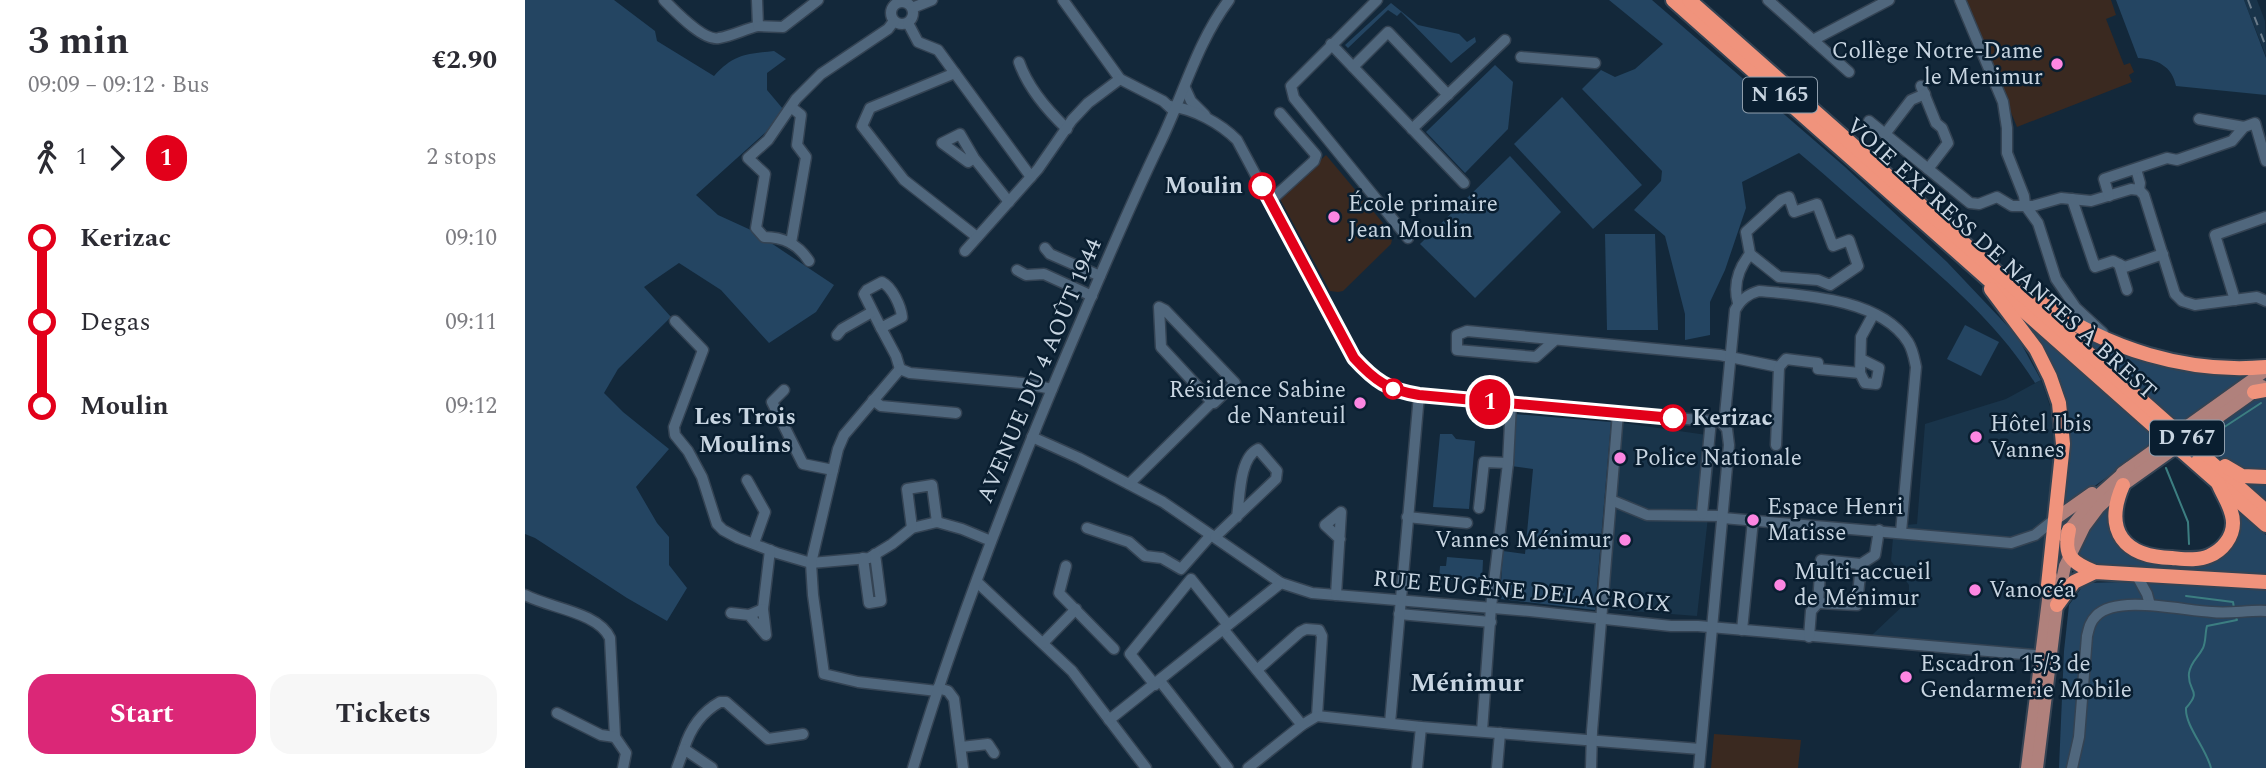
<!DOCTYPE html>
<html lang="en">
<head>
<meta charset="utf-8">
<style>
	:root { --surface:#fff; --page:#f7f7f7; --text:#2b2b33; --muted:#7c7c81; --accent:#db2777 }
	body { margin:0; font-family:Spectral,serif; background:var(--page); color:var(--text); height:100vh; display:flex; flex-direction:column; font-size:26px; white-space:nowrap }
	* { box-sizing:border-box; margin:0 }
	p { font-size:23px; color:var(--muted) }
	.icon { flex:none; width:38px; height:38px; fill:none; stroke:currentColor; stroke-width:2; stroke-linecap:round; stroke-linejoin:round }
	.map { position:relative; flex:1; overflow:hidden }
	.details { display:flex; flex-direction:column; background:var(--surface); width:525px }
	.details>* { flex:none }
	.badge { padding:0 14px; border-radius:23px; font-size:24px; line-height:46px }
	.map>.badge { position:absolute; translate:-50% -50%; box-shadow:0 0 0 4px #fff }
	.legs { display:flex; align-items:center; gap:10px; height:77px; padding:0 28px; font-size:23px }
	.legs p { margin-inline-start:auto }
	.summary { display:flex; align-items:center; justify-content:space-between; height:119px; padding:0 28px }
	h1 { font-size:38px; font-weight:700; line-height:52px }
	.primary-button { display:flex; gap:14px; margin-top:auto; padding:14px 28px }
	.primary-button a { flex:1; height:80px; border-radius:21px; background:var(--accent); color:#fff; font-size:28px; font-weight:700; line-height:80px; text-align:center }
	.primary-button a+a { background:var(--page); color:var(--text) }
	ul { padding:0 28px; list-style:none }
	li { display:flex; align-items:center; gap:24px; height:84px; font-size:26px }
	li i { display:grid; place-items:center; width:10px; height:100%; margin:0 9px; background:currentColor }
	li i::after { content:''; width:18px; height:18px; margin:-9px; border:5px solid; border-radius:50%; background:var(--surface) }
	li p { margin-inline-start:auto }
	li:first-child i { background:linear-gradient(#0000 50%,currentColor 0) }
	li:last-child i { background:linear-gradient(currentColor 50%,#0000 0) }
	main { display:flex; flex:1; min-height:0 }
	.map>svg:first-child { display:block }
	.built { fill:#19344a }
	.education { fill:#3a2920 }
	.green { fill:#244562 }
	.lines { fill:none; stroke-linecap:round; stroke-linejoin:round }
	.stream { stroke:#3c7e81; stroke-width:2 }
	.minor-casing { stroke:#344353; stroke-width:13 }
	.major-casing { stroke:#344353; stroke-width:16 }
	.highway-casing { stroke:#344353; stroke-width:18 }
	.minor { stroke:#50677d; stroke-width:10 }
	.major { stroke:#b0817c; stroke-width:12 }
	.highway { stroke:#f0937c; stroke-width:14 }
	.rail { stroke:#6a7b8a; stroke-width:2; stroke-dasharray:9 9; stroke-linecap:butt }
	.highway-bridge-casing { stroke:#344353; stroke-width:18; stroke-linecap:butt }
	.highway-bridge { stroke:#f0937c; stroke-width:14 }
	.line-1-casing { stroke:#fff; stroke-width:16 }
	.line-1 { stroke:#e2001a; stroke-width:10 }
	.poi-dot { fill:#fd86e2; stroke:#091e30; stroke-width:2.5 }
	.stop-1-dot { fill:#fff; stroke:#e2001a; stroke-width:3.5 }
	.labels { text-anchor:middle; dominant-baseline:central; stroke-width:5; stroke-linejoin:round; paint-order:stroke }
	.shield { fill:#091e30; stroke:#8f9eac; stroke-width:2 }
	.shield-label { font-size:21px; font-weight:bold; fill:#c8d5e1 }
	.poi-label { font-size:23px; fill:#c8d5e1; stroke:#091e30; text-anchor:start }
	.stop-label { font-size:23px; font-weight:bold; fill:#c8d5e1; stroke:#091e30; text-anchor:end }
	.street-label { font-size:23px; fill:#c8d5e1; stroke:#091e30 }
	.neighbourhood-label { font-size:24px; font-weight:bold; fill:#c8d5e1; stroke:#091e30 }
	.quarter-label { font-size:26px; font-weight:bold; fill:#c8d5e1; stroke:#091e30 }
</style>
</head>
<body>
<main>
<section class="details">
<div class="summary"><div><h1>3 min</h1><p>09:09 – 09:12 · Bus</p></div><b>€2.90</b></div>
<div class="legs"><svg class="icon" aria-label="walk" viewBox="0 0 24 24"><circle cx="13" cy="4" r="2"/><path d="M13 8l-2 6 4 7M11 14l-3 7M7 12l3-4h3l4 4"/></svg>1<svg class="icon" aria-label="forward" viewBox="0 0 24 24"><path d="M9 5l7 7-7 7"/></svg><b class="badge" style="background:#e2001a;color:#fff">1</b><p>2 stops</p></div>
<ul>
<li><i style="color:#e2001a"></i><b>Kerizac</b><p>09:10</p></li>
<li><i style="color:#e2001a"></i><span>Degas</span><p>09:11</p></li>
<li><i style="color:#e2001a"></i><b>Moulin</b><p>09:12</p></li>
</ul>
<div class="primary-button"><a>Start</a><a>Tickets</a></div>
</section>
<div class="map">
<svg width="1741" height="768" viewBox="0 0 1741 768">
	<rect width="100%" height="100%" fill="#13283a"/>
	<g class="built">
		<polygon points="1719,0 1732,0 1740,21 1741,56"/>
		<polygon points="1516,380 1528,415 1531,459 1510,658 1346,646 1347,635 1384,600 1384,585 1366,561 1369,526 1392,524 1400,424 1481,399"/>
		<polygon points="1098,423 1182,435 1191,445 1172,616 1081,609 1086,570 1090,480"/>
	</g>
	<g class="education">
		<polygon points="1439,0 1586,0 1591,15 1581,19 1599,65 1605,63 1609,72 1604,75 1607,82 1492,127"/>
		<polygon points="801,155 868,235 866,244 818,291 813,292 805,291 755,199"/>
		<polygon points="1189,734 1276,740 1273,768 1186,768"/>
	</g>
	<g class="green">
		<path d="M0,0H89L130,31L132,41L189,76C209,54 221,54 249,51L261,59L242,73V90L258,109L241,132L171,195L193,215L228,231L309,285L291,312L244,343L196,290L154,263L119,287L146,317L93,369L79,393L98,412L144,449L111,487L132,523L144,537V565L162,588L142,621L102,598L10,538L0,534Z"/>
		<path d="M1084,0H1127L1320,167L1422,262L1492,336L1516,380L1510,383C1474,325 1422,281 1371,237C1338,209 1306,180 1274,153L1217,182L1221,208L1200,270L1185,302V335L1160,340V314L1140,236L1109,210L1136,181L1137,171L1057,89L1076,70L1090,77L1110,69L1138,44Z"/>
		<path d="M1591,0H1719L1741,58V95L1651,86C1647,66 1632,59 1613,58Z"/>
		<polygon points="866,3 893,25 934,34 942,42 950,37 951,42 926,63 876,12 872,16 863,10 823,48 820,45"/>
		<polygon points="970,65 988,82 983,129 940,173 901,132"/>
		<polygon points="1037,97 1117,185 1068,229 989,144"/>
		<polygon points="985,156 1036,212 950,298 895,244"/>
		<polygon points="1080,234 1130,234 1133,330 1082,330"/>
		<path d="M1496,319L1633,441L1540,507L1536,508C1541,469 1549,428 1537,390C1529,364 1511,341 1496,319Z"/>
		<polygon points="1440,325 1474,342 1456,376 1422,359"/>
		<polygon points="1550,329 1719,373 1724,379 1655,426"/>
		<polygon points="1741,395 1741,504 1714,480 1702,464 1674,439 1734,397"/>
		<polygon points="989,414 1086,422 1070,610 975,599 978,551 1000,554 1008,469 986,466"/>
		<polygon points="915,434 927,434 931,439 950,441 944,509 908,507"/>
		<polygon points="1590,498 1587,513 1613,556 1693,555 1707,504 1741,535 1741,579 1572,568 1553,560 1552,549 1559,536"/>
		<polygon points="922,557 958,560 957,582 914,579 915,566 921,566"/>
		<polygon points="1597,582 1741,589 1741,768 1534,768 1539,651 1544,605 1560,583"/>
	</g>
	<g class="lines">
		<g class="stream">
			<polyline points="1681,439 1736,403"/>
			<polyline points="1641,468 1663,522 1664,544"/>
			<polyline points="1661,596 1708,602 1709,608"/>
			<path d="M1686,768C1681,748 1660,726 1661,708C1678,689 1662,693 1664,673C1666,661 1673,658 1678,648C1681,642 1680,633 1682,626L1712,620L1711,617"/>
		</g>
		<g class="minor-casing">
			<g id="minor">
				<path d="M139,0C150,11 179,42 194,38C207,36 220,29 233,26L232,0"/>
				<polyline points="538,0 595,79 638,101 649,111"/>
				<polyline points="852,0 766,86 769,98 883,238"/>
				<polyline points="1243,0 1324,72"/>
				<polyline points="1435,0 1478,102 1482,128 1482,153 1499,196 1500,205 1513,223 1531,279 1551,308 1578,333"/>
				<circle cx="377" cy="13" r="11"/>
				<polyline points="387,8 407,0"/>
				<polyline points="383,23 393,42 413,50 506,177"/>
				<polyline points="233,26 258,27 293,0"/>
				<polyline points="1288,40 1364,0"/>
				<polyline points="806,44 939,183"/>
				<polyline points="996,57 1070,63"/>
				<path d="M494,62C503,88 522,110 542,129"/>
				<polyline points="828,67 863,32 923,95"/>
				<polyline points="430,73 345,108 337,126 379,180 452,237"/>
				<polyline points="1396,86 1411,123 1417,128 1423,143 1403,169"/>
				<polyline points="660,88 666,101 680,115"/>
				<path d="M645,106C669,109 695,123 712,140L817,337C837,372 854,388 894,395L1196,422"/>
				<polyline points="266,107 276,115 272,145 281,157 266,243"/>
				<polyline points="1674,119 1719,127"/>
				<polyline points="1344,121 1445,203 1454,204 1472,197 1487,206 1508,206 1536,198 1566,201 1606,189 1614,190 1619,195 1650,294 1657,301 1670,305 1732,297 1741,301"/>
				<polyline points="887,129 980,40"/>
				<polyline points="1360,134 1386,100 1400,94"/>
				<polyline points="449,158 443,162 417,143 435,134 449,158 484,202"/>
				<polyline points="1611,169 1615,183 1614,190"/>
				<polyline points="1584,196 1579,179 1642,158 1652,160 1707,141 1719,127 1730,123 1741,161"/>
				<polygon points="1264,197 1269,212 1292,204 1308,246 1324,240 1333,266 1305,285 1293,280 1254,277 1225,254 1221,232 1256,200"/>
				<polyline points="1547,199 1570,267 1588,261 1600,267 1638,254"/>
				<polyline points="745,201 789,161 791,155 755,113"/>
				<polyline points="520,248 525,254 575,276"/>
				<polyline points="440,251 513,169 547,120 563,103 595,79"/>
				<path d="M284,261C273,244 259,237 239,237L231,228L240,174L223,158L243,140L271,99L296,74L363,29L369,21"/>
				<polyline points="1594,264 1602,290"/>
				<polyline points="492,270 501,275 519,274 567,296"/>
				<path d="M357,282C367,287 376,306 377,317L356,328L339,294L342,290Z"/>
				<polyline points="1710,300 1690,235 1741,217"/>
				<path d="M1213,303C1208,285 1213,269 1225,254"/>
				<polyline points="150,321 178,350 149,427 150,435 163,451 177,477 192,524 198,530 213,538 252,553 286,563 344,558 367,544 387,528 412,522 437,529 466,541"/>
				<polyline points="356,328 371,356 375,369"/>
				<polyline points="312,335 317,329 347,312"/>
				<polyline points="1030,340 1011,357 932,350 932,335 942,331 1195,355 1254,367"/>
				<polyline points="1336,359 1354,368 1351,384 1340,383 1335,373 1336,337 1348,315"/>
				<polyline points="1254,367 1261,359 1293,363 1293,369 1335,373"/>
				<polyline points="375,369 319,435 313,449 286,563 288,595 299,674 333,682 412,691"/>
				<polyline points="375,369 385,373 497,383 527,389"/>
				<polyline points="259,390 247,402 278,464 308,470"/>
				<polyline points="348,400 356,406 431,413"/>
				<path d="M1196,422L1200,415L1210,310C1216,299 1223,294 1234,291C1279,295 1356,299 1383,342C1388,350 1389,358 1391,367L1376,532"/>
				<polyline points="507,437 554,458 638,502 756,583 787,593 1005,611 1146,626 1173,626 1521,656"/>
				<polyline points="1251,445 1254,367"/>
				<polyline points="222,480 240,512 229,543"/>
				<polyline points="604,484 687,402 689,403 710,383 640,310 634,307 636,347 687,402"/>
				<polyline points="1086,500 1122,515 1198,516"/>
				<polyline points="954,508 959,462 983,463"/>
				<polyline points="1177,514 1186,420"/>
				<polyline points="882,517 942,523"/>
				<polyline points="1198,518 1486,543 1510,535 1530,519"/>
				<polyline points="387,528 382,489 407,485 412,522"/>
				<polyline points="562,528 604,542 620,556 637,558 656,569 686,535"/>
				<path d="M690,537L751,479L752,471L733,449C714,458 715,497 712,517"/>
				<polyline points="338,558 344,603 356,601 350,554"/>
				<polyline points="1336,564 1350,555 1354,530"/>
				<polyline points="541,566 534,593 589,649"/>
				<polyline points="1611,574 1622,594 1625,605"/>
				<polyline points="452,582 547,671 621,768"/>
				<path d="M0,595C24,608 73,612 85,638L90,737L101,753L98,768"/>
				<polyline points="811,595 816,512 800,525 815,539"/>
				<polyline points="1293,603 1296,560 1336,564"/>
				<polyline points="1293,603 1332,605 1336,564"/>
				<polyline points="238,609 245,550"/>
				<polyline points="206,613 224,615 238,609 241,635 224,615"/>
				<polyline points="874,614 966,622"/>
				<polyline points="698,629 777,725"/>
				<polyline points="1217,630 1228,520"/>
				<polyline points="1284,637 1286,611 1293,603"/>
				<polyline points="518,643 551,609"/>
				<polyline points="732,670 775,632 781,629 794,630 797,636 792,716"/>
				<polyline points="635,681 703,768"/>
				<polyline points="630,685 605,654 666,579 703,625"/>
				<polyline points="413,688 423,691 429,699 438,768"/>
				<polyline points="32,713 76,735 90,737"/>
				<polyline points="584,720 756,583"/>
				<polyline points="865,723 894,395"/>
				<polyline points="957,731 966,607 983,463 986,404"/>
				<polyline points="436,747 463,744 469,753"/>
				<path d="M159,749C165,729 177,712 195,702H201L243,739L278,734"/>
				<polyline points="152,768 159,749 187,768"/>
				<path d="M388,768C431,626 485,488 543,351C573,281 602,211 635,143C658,96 672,42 704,0"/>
				<polyline points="723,768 777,725 792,716 896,727 1175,749"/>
				<polyline points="892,768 896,727"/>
				<polyline points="972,768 975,733"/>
				<polyline points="1066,768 1067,731 1093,413"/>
				<polyline points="1174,768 1204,445 1202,429 1196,422"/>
				<path d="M1547,768L1554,737L1562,636C1564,628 1565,622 1571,616C1592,594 1659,611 1687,612C1705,614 1723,610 1741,611"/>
			</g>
		</g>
		<g class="major-casing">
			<g id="major">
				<polyline points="1597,473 1741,370"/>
				<polyline points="1530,519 1567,493"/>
				<polyline points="1539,536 1568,500 1604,468"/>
				<polyline points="1502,768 1526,576"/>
				<polyline points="1512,768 1532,605 1540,566 1559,527 1574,507 1598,485 1737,386"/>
			</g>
		</g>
		<g class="highway-casing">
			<g id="highway">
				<polyline points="1148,0 1640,436"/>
				<polyline points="1164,0 1649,429"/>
				<polyline points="1466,289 1511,349 1525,377 1534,403 1538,444 1523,585"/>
				<path d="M1518,303C1581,349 1663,374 1741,367"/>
				<polyline points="1729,392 1741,390"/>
				<polyline points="1673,451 1741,511"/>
				<polyline points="1658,452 1741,525"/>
				<polyline points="1700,466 1717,476 1741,477"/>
				<path d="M1598,485C1578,531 1599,557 1647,558C1659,559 1673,561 1684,556C1698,550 1708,537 1708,523C1708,508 1698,496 1693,483"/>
				<path d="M1544,530C1538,556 1546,562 1570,572"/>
				<polyline points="1532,605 1549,582 1570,572 1741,582"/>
			</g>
		</g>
		<use href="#minor" class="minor"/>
		<use href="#major" class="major"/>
		<use href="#highway" class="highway"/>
		<polyline class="rail" points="1723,0 1741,47"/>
		<g class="highway-bridge-casing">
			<g id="highway-bridge">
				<polyline points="1649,429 1673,451"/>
				<polyline points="1640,436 1658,452"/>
			</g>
		</g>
		<use href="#highway-bridge" class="highway-bridge"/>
	</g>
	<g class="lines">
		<g class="line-1-casing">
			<path id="line-1" d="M737,186L829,358C850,381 863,390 894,395L1148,418"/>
		</g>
		<use href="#line-1" class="line-1"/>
	</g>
	<g class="poi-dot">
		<circle cx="1532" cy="64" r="7"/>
		<circle cx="809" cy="217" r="7"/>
		<circle cx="835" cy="403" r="7"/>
		<circle cx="1451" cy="437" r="7"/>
		<circle cx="1095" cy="458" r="7"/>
		<circle cx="1228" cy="520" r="7"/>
		<circle cx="1100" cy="540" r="7"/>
		<circle cx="1255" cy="585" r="7"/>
		<circle cx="1450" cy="590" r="7"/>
		<circle cx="1381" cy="677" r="7"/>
	</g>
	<g class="stop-1-dot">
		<circle cx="737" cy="186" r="12"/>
		<circle cx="868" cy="389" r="9"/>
		<circle cx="1148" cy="418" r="12"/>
	</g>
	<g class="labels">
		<g class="shield">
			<rect x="1218" y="77.5" width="74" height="35" rx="5"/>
			<rect x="1625" y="420.5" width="74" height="35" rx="5"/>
		</g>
		<g class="shield-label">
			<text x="1255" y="95">N 165</text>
			<text x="1662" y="438">D 767</text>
		</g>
		<g class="poi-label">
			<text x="1518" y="51" text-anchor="end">Collège Notre-Dame<tspan x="1518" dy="26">le Menimur</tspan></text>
			<text x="823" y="204">École primaire<tspan x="823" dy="26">Jean Moulin</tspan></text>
			<text x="821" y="390" text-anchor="end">Résidence Sabine<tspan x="821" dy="26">de Nanteuil</tspan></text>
			<text x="1465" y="424">Hôtel Ibis<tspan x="1465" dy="26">Vannes</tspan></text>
			<text x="1109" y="458">Police Nationale</text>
			<text x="1242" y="507">Espace Henri<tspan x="1242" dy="26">Matisse</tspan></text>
			<text x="1086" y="540" text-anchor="end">Vannes Ménimur</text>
			<text x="1269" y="572">Multi-accueil<tspan x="1269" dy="26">de Ménimur</tspan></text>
			<text x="1464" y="590">Vanocéa</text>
			<text x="1395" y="664">Escadron 15/3 de<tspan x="1395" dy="26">Gendarmerie Mobile</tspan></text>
		</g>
		<g class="stop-label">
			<text x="718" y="186">Moulin</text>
			<text x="1167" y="418" text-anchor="start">Kerizac</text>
		</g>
		<g class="street-label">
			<text transform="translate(1476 259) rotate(42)">VOIE EXPRESS DE NANTES À BREST</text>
			<text transform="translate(515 371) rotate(-67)">AVENUE DU 4 AOÛT 1944</text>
			<text transform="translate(997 592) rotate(5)">RUE EUGÈNE DELACROIX</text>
		</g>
		<g class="neighbourhood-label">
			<text x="220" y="417">Les Trois<tspan x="220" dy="28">Moulins</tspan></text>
		</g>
		<g class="quarter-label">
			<text x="942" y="683">Ménimur</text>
		</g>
	</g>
</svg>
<b class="badge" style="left:965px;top:402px;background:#e2001a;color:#fff">1</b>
</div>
</main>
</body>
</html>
